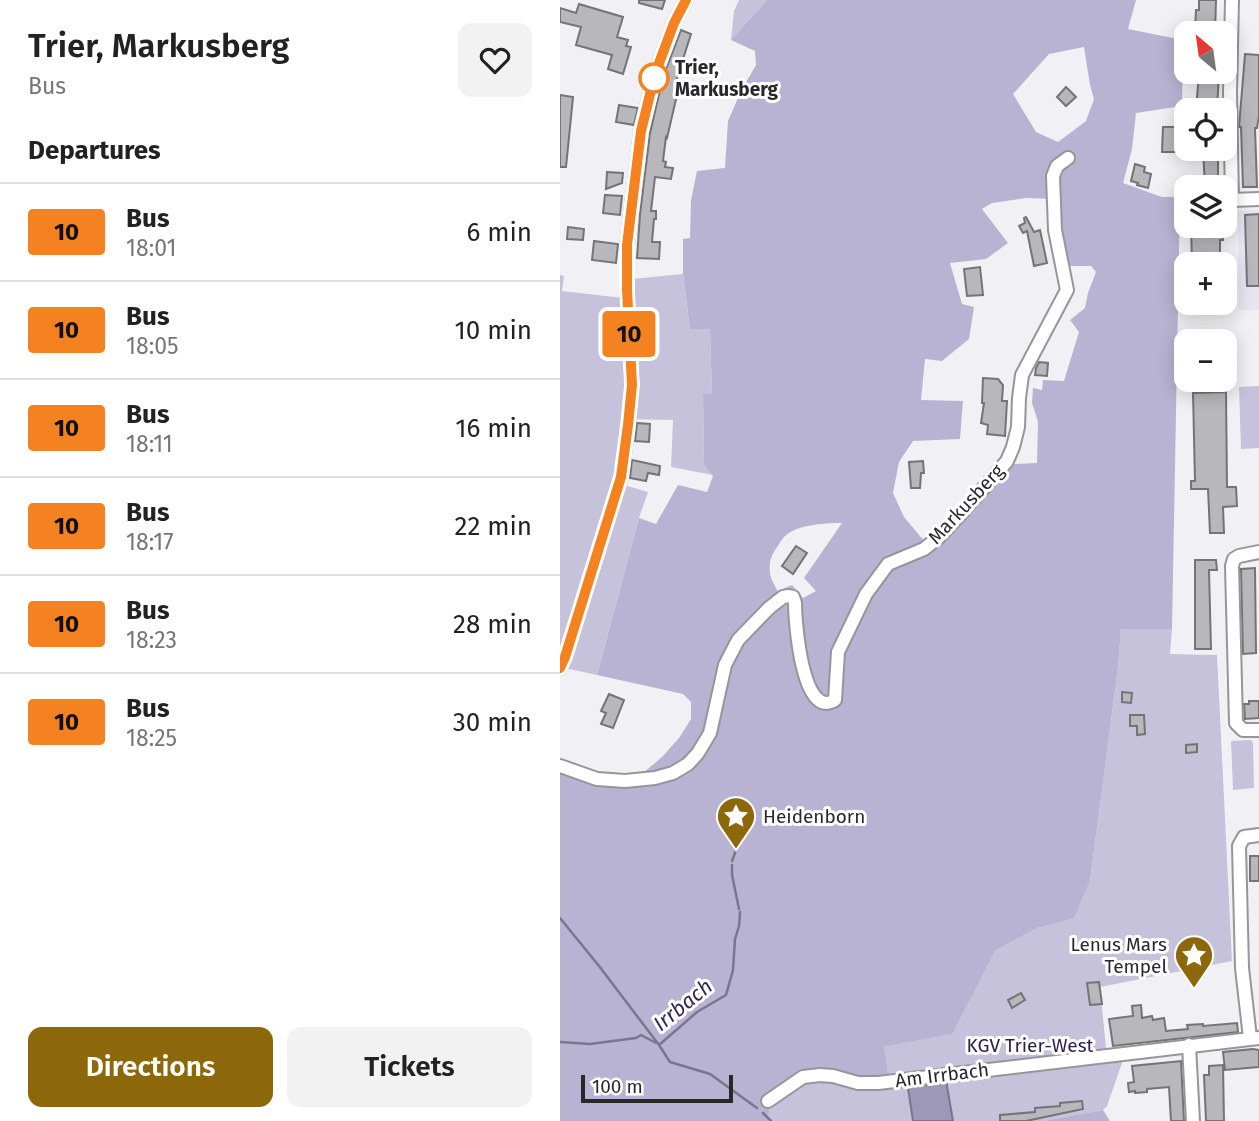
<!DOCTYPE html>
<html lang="en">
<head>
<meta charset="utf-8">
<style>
	:root { --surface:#fff; --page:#f2f2f2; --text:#222; --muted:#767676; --line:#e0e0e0; --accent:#8d680b }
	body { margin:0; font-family:"Fira Sans",sans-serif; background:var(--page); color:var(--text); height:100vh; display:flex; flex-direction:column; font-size:26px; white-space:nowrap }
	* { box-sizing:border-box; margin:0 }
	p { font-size:23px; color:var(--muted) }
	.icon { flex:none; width:38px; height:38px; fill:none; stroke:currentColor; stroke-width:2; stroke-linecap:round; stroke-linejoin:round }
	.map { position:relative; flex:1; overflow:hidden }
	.details { display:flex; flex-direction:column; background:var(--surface); width:560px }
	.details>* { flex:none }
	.badge { padding:0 14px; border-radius:5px; font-size:24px; line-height:46px }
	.needle { width:46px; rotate:331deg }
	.tools { position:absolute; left:614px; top:21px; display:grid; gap:14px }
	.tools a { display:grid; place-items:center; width:63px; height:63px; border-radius:14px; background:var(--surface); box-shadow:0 4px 18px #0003; font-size:35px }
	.scale { position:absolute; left:21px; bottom:18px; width:152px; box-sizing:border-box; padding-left:7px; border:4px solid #28282a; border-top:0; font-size:19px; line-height:24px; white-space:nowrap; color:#28282a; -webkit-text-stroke:5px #fff; paint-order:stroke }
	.map>.badge { position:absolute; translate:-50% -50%; box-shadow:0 0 0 4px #fff }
	h2 { padding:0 28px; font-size:26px; line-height:63px }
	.round { display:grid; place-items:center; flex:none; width:74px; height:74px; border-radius:14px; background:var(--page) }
	.headline { display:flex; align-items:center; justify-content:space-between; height:119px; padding:0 28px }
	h1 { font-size:33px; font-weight:600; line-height:52px }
	.action { display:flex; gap:14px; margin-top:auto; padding:14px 28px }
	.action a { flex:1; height:80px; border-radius:14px; background:var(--accent); color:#fff; font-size:28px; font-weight:600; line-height:80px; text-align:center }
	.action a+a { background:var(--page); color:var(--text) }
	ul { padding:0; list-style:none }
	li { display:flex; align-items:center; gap:21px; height:98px; padding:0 28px; border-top:2px solid var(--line) }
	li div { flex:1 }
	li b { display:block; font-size:26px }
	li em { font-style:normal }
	li .badge { min-width:77px; font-weight:700; text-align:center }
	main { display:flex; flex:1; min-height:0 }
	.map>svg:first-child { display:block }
	.built { fill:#e6e5f1 }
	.green { fill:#c6c2dc }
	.forest { fill:#b8b3d2; fill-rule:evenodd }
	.water { fill:#9d98b7; stroke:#7a768d; stroke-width:2 }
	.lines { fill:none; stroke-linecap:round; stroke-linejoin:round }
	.stream { stroke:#7a768d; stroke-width:2.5 }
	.building { fill:#b8b7bb; stroke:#747377; stroke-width:2 }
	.minor-casing { stroke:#96969a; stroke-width:16 }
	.minor { stroke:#fff; stroke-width:12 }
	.line-casing { stroke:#fff; stroke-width:16 }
	.line { stroke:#f58220; stroke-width:10 }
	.stop-dot { fill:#fff; stroke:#f58220; stroke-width:3.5 }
	.labels { text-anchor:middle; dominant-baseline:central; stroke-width:6; stroke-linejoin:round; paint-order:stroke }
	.stop-label { font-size:19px; font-weight:bold; fill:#28282a; stroke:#fff; text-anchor:start }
	.street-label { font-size:19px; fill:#28282a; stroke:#fff }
	.poi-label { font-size:19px; fill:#28282a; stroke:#fff; text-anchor:start }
	.park-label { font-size:19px; fill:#2b214a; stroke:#fff }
	.water-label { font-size:21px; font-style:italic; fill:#312751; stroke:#fff }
</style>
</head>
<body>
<main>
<section class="details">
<div class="headline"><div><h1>Trier, Markusberg</h1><p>Bus</p></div><a class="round"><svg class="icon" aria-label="heart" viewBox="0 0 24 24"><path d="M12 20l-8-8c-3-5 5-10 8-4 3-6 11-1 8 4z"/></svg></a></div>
<h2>Departures</h2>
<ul>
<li><span class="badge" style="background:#f58220;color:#111">10</span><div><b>Bus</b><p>18:01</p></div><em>6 min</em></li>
<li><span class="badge" style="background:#f58220;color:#111">10</span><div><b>Bus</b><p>18:05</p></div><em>10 min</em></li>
<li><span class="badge" style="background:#f58220;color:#111">10</span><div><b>Bus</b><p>18:11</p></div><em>16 min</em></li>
<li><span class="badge" style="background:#f58220;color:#111">10</span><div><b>Bus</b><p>18:17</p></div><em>22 min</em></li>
<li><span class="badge" style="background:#f58220;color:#111">10</span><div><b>Bus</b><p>18:23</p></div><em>28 min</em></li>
<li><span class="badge" style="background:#f58220;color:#111">10</span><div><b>Bus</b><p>18:25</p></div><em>30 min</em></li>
</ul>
<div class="action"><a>Directions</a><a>Tickets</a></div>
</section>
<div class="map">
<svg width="699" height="1121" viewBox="0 0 699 1121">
	<rect width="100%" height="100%" fill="#f1f1f5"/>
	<polygon class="built" points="699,210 699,310 679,310 678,211"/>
	<g class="green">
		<polygon points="179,0 207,0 171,40 174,11"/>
		<polygon points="123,274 130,329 150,328 152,394 143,395 144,465 153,475 111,467 113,420 64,419 54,482 88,492 79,518 37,675 0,667 0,275 4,276 2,291 72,299 72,279"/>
		<polygon points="699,386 699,448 681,449 679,387"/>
		<polygon points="561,629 612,629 610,654 657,655 672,961 540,987 546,1048 563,1060 547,1106 543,1110 483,1121 208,1121 210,1105 227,1080 247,1071 324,1047 391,1034 435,951 477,928 514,917 530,881 558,668"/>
		<polygon points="691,740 693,743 694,788 673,790 671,741"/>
	</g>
	<g class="forest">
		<path d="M207,0H576L568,29L623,40L622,106L576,113L572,149L563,183L602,197H620L612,629H561L558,668L530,881L514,918L477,928L435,951L392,1034L324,1047L328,1077L300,1079L247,1071L227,1080L210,1105L208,1121H0V759L31,772L59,776L82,774L102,757L119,738L131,719V702L123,694L37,675L79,518L96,524L118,485L147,492L153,476L144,465L143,394H152L150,329H130L123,274V239L130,238L131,200L137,171L165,168L168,121L181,91L196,65L195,51L171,40ZM524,47L530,85L534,99L526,121L498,142L476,132L453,94L489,54ZM466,198L494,199L509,266H531L536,272L528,293L525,308L510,320L519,332L504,381L483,380L482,390L473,388L472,403L478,422L477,463L453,464L412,514L370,548L344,517L333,493L339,462L353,441L400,439L403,401L361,400L365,359L382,361L409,339L414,307L402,304L390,263L426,259L448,243L422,209L432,203ZM282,523L244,578L256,591L243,598L232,585L218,591C209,578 206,564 215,550C218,546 221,540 224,537C236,524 267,523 282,523Z"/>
		<polygon points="543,1110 550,1121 483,1121"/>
	</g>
	<polygon class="water" points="386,1080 393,1121 353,1121 348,1088"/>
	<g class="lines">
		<g class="stream">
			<polyline points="172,861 176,850"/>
			<polyline points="172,865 172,875 179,909"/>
			<polyline points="180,912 179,926 175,939 173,970 166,995 137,1012 99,1045 110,1062 150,1074 197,1108"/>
			<polyline points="0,918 39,966 99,1045"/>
			<polyline points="0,1042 30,1044 76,1038 81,1035 96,1043"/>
			<polyline points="203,1113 211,1121"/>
		</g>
	</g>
	<g class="building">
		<polygon points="79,0 105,0 102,9 79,3"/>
		<polygon points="639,0 656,0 655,32 635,31 636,10 639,10"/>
		<polygon points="19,4 63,17 57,37 68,40 66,46 71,47 63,74 48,69 52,55 16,45 21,27 0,22 0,8 16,13"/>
		<polygon points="121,30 131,34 116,81 120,82 107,138 106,137 103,161 106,162 105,167 113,168 111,179 95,177 91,211 96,211 96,219 94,219 92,242 100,242 99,259 77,258 80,214 90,133 103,77"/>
		<polygon points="685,54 699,55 699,116 697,128 695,128 697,187 683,187 681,127 679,127"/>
		<polygon points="639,73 659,74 657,110 636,110"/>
		<polygon points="506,87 516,97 506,106 497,97"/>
		<polygon points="0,95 13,97 6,167 0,167"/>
		<polygon points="59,105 78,108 74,125 56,122"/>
		<polygon points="603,127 618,127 617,152 602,152"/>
		<polygon points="643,149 658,149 658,187 645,187"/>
		<polygon points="575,164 585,167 584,172 591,174 588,188 577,185 578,183 571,181"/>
		<polygon points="47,172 63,173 62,183 46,189"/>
		<polygon points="45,195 62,196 60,215 43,213"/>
		<polygon points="699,214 699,286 687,286 685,215"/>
		<polygon points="466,217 474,232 480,230 487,263 474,266 467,231 463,233 459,226 465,223 464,218"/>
		<polygon points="631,226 662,226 663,240 660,240 660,264 632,264"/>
		<polygon points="8,227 24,229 23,240 7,239"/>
		<polygon points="34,241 58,244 56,263 32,260"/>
		<polygon points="420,267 423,295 407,296 404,269"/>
		<polygon points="479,362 488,363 487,376 475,375 476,368"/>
		<polygon points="423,378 438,379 443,385 442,401 447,401 445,436 427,434 428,425 421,423 424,403 422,403"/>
		<polygon points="666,392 667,487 676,487 677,506 663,507 664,533 650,533 648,489 631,489 631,481 635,481 633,393"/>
		<polygon points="77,423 90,424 89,442 75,441"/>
		<polygon points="72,460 100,466 99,475 88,473 86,481 70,478"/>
		<polygon points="363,461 364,473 361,473 360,488 351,488 349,462"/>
		<polygon points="236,546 247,553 233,574 222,566"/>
		<polygon points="635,560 656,560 657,570 649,570 651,649 635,649"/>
		<polygon points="695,568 696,653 683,654 681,569"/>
		<polygon points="562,692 572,693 571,703 562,702"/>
		<polygon points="49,694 64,700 53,728 41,724 46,713 41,711"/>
		<polygon points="689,701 699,701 699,718 685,719 684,704 689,704"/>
		<polygon points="570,715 584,715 585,734 577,735 577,726 570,726"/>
		<polygon points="637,744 637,752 626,753 626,745"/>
		<rect x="690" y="856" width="9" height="25"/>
		<rect x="635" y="946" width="8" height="12"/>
		<polygon points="539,982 542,1004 530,1005 527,983"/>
		<polygon points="461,993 465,1000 452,1008 448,1000"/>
		<polygon points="581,1005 582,1018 592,1016 593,1020 604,1018 606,1031 628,1029 627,1025 643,1024 643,1026 677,1023 678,1032 553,1046 549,1019 573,1016 572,1006"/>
		<polygon points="693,1049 699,1050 699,1067 665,1070 663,1052"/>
		<polygon points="621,1061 624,1121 611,1121 609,1087 587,1089 587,1092 575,1093 575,1091 569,1092 568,1083 574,1082 572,1066"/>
		<polygon points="663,1065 664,1121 646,1121 644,1075 649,1075 649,1066"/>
		<polygon points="522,1101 523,1109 466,1121 440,1121 440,1115 475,1112 475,1108 500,1106 500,1103"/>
	</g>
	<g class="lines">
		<g class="minor-casing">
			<g id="minor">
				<polyline points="672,0 670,92 672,200 699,199"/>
				<polyline points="699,552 679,556 674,559 672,566 676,723 683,730 699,730"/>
				<polyline points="0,668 5,657 61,477 68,425 72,385 67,290 67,245 81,131 95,74 114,23 126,0"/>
				<path d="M0,766L37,779L65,781L95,778L113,773L128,764L138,753L150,733L165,665L178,640L209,608L223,597L228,596L233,597L235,603C235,621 242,721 275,700L278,652L306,594L328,564L364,549L379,537L408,506L447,461L453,447L458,427L459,398L462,375L507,290L495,230L493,176L497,166L508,158"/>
				<polyline points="690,1038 682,968 679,846 684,837 699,835"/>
				<polyline points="629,1045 633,1121"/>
				<polyline points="208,1101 243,1077 260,1075 273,1076 298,1083 318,1083 699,1038"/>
			</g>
		</g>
		<use href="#minor" class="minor"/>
	</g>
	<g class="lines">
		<g class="line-casing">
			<polyline id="line" points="0,668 5,657 61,477 68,425 72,385 67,290 67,245 81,131 95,74 114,23 126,0"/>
		</g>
		<use href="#line" class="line"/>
	</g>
	<defs>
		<g id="sight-pin" transform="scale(2.0125)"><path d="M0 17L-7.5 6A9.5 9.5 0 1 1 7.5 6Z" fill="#8d680b" stroke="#fff"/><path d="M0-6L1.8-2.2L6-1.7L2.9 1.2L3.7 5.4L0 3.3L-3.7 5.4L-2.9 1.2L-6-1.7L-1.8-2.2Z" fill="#fff"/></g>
	</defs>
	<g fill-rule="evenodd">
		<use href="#sight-pin" x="176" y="816"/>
		<use href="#sight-pin" x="634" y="955"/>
	</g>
	<circle class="stop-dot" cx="94" cy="78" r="14"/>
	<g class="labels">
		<g class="stop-label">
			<text x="115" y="67">Trier,<tspan x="115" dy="22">Markusberg</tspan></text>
		</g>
		<g class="street-label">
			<text transform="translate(406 504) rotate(-47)">Markusberg</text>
			<text transform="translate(382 1075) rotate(-7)">Am Irrbach</text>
		</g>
		<g class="poi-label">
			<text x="203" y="816">Heidenborn</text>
			<text x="607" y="944" text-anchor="end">Lenus Mars<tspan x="607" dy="22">Tempel</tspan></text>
		</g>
		<g class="park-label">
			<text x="470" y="1045">KGV Trier-West</text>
		</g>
		<g class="water-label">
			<text transform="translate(123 1005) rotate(-39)">Irrbach</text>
		</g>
	</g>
</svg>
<div class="tools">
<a><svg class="needle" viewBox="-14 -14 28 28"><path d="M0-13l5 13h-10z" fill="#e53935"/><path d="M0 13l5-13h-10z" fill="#767676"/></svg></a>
<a><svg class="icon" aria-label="locate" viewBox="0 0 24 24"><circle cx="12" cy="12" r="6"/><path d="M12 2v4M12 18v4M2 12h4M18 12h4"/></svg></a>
<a><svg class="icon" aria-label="layers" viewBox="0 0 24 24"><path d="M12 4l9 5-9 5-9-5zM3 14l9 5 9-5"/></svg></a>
<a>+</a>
<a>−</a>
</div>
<div class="scale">100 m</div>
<b class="badge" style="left:69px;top:334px;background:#f58220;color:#111">10</b>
</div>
</main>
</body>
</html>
